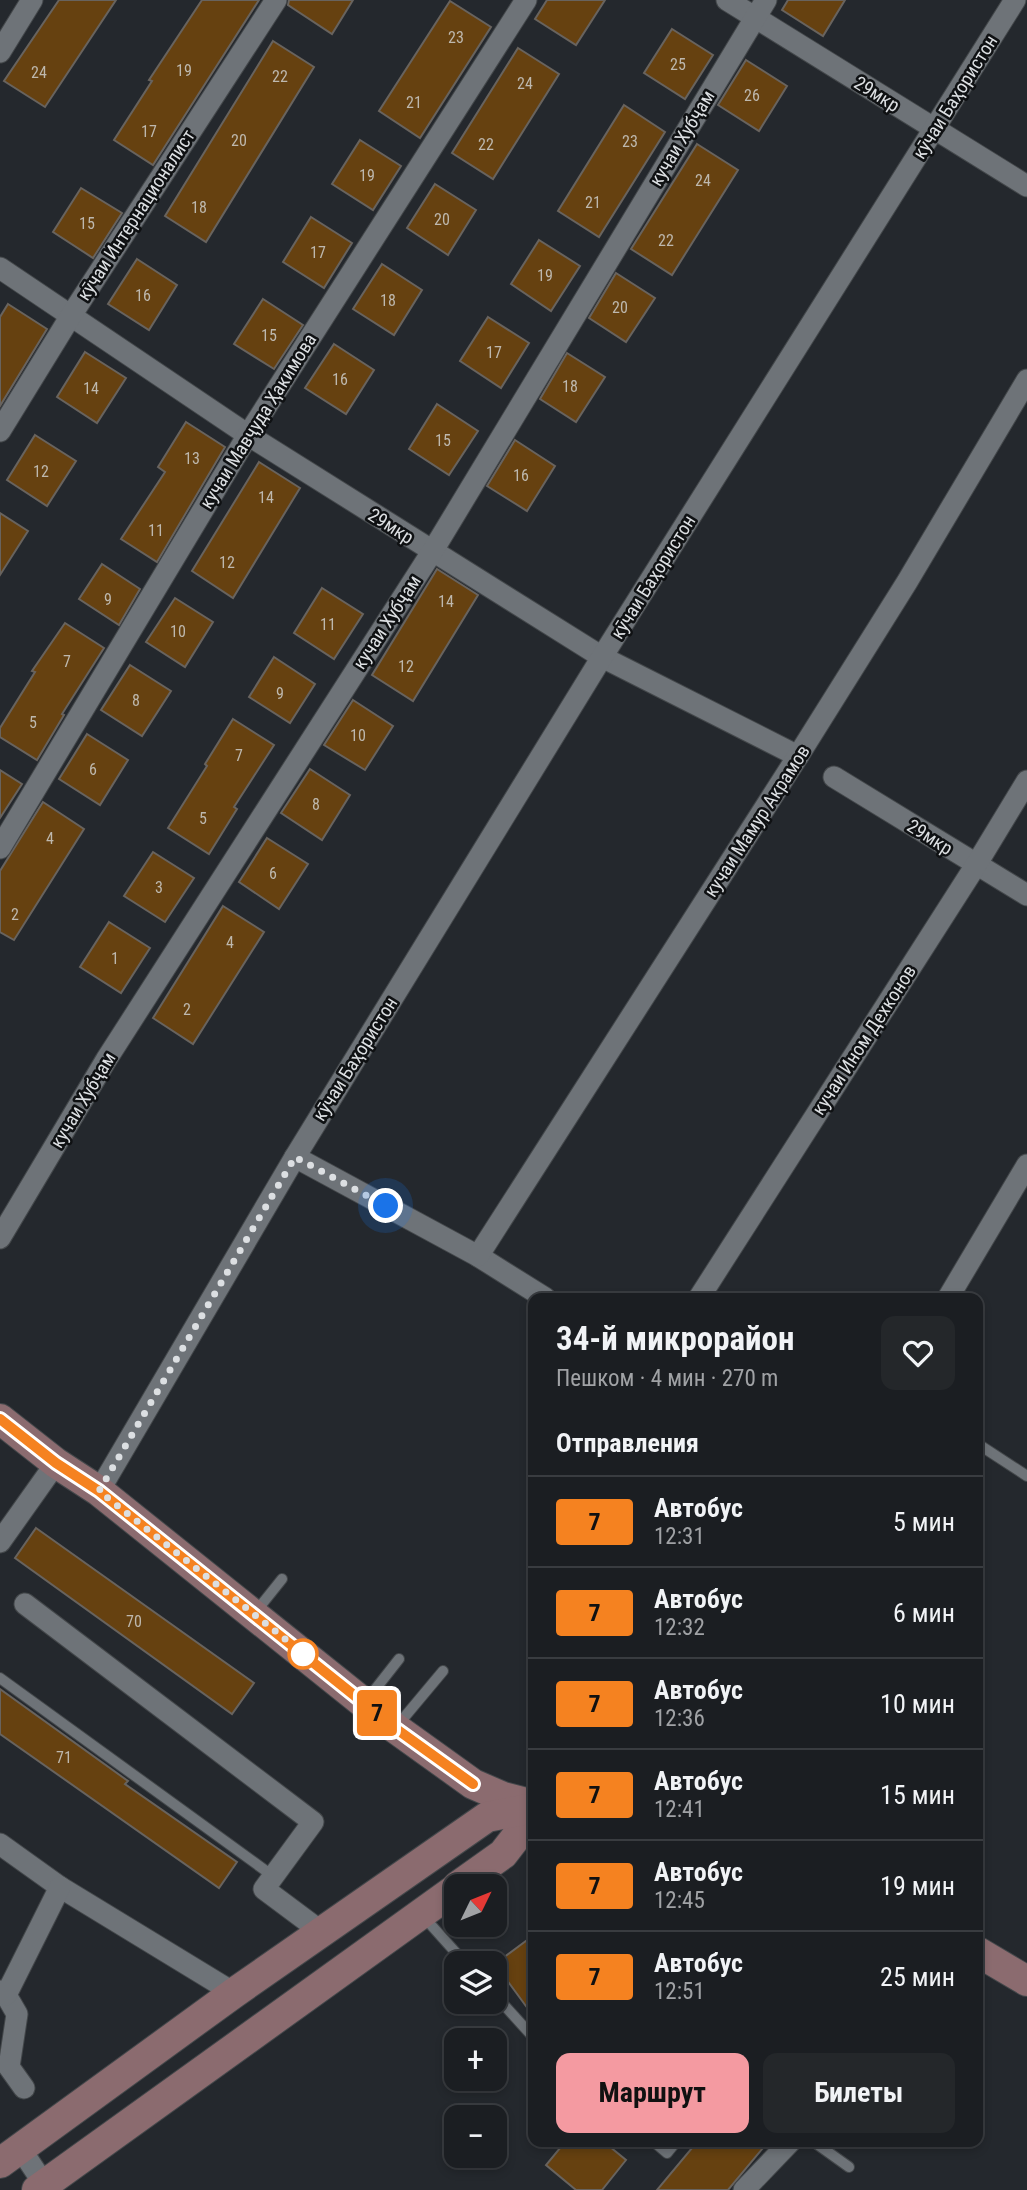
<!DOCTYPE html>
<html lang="ru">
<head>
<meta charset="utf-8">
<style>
	:root { --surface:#1b1e22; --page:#24272a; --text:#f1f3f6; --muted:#a0a2a5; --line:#393c40; --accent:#f49aa1 }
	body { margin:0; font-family:"Roboto Condensed",sans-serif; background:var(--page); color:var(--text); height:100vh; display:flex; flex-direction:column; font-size:26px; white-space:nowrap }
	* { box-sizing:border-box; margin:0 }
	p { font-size:23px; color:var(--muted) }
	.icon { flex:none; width:38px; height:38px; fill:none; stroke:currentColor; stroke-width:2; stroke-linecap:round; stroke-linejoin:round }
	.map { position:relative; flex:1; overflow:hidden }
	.panel { position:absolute; left:528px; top:1293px; width:455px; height:854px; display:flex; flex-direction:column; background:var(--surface); border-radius:14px; box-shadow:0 4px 10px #0003,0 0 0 2px var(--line) }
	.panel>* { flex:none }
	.badge { padding:0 14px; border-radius:5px; font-size:24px; line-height:46px }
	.needle { width:46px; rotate:47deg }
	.buttons { position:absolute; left:444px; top:1874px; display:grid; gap:14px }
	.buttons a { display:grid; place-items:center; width:63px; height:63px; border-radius:14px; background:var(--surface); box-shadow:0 4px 10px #0003,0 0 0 2px var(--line); font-size:35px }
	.you { position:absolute; width:35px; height:35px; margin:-18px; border:5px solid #fff; border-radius:50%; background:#1a73e8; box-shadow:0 0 0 10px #1a73e833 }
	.map>.badge { position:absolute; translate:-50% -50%; box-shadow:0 0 0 4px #fff }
	h2 { padding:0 28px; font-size:26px; line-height:63px }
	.round { display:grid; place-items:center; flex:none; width:74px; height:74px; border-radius:14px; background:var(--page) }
	.summary { display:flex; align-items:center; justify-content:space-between; height:119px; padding:0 28px }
	h1 { font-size:33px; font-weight:700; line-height:52px }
	.button { display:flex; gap:14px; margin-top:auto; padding:14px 28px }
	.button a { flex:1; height:80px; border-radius:14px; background:var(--accent); color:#111; font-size:28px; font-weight:700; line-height:80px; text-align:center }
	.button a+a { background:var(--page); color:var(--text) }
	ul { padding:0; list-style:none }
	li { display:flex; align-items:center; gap:21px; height:91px; padding:0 28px; border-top:2px solid var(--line) }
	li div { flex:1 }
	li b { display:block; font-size:26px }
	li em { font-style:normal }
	li .badge { min-width:77px; font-weight:700; text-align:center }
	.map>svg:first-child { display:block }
	.building { fill:#664110; stroke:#68635e; stroke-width:2 }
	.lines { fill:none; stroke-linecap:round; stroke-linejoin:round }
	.lane-casing { stroke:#43474a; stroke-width:12 }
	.street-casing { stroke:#43474a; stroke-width:23 }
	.secondary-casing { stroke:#43474a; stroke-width:32 }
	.lane { stroke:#6e7378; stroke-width:10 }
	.street { stroke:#6e7378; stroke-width:21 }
	.secondary { stroke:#8b6b6f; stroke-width:30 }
	.line-casing { stroke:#fff; stroke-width:16 }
	.line { stroke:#f58220; stroke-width:10 }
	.walk { stroke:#dcdfe2; stroke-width:7; stroke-dasharray:0 12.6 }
	.stop-dot { fill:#fff; stroke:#f58220; stroke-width:3.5 }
	.labels { text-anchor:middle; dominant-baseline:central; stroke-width:5; stroke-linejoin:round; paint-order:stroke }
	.number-label { font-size:16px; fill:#beb8ae }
	.street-label { font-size:19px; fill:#dcdfe2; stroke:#0f1113 }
</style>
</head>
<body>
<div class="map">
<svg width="1027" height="2190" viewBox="0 0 1027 2190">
	<rect width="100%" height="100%" fill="#24282d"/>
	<g class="building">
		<polygon points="59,0 116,0 45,107 4,81"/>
		<polygon points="202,0 259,0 153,165 114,140 152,81 149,80"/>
		<polygon points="289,0 353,0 332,34 288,5"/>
		<polygon points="547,0 605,0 576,45 535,19"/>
		<polygon points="788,0 845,0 823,36 782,10"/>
		<polygon points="450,1 491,27 420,138 379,111"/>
		<polygon points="672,29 713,55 685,99 644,73"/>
		<polygon points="273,41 314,67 206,242 165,216"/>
		<polygon points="518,48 559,74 493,179 452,153"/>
		<polygon points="746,60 787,86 759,131 718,105"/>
		<polygon points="624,105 665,132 599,237 558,211"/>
		<polygon points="360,140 401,166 373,210 332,184"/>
		<polygon points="697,144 738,170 672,275 631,249"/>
		<polygon points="435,184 476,210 448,255 407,228"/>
		<polygon points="81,188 122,213 93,258 53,232"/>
		<polygon points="311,217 352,243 324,288 283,262"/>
		<polygon points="539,240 580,266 551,311 511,284"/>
		<polygon points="137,259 177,285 149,330 108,304"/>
		<polygon points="382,264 422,290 394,335 353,309"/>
		<polygon points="616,273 655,298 626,342 589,318"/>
		<polygon points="263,299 303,325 274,369 234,344"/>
		<polygon points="8,304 47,329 0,406 0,317"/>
		<polygon points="488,317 529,343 501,388 460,361"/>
		<polygon points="334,344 374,370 346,414 305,388"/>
		<polygon points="85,352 126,378 97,423 57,397"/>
		<polygon points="567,353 605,377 576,422 540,399"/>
		<polygon points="437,404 478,431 449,475 409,449"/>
		<polygon points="186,422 225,447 157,562 121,539 165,472 158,467"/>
		<polygon points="35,435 76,461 47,506 7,480"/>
		<polygon points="515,440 555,466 527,511 487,486"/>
		<polygon points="259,462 300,488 233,598 192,571"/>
		<polygon points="0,513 28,531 0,575"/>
		<polygon points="102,564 140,589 119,625 79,599"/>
		<polygon points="437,569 478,595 413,701 372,675"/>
		<polygon points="322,588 363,614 334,659 294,633"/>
		<polygon points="175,598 213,622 185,667 146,642"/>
		<polygon points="65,623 104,648 62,714 64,715 37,760 0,737 0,728 35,672 32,671"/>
		<polygon points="274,657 315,684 290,723 249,697"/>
		<polygon points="130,665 171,691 142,736 101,710"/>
		<polygon points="353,700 393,726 365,770 324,745"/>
		<polygon points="233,719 274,745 234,807 237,809 209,854 168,828 207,766 205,764"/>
		<polygon points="87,734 128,760 100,805 59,779"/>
		<polygon points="310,769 350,795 322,840 281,813"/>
		<polygon points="0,770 22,784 0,818"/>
		<polygon points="43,802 84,829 14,940 0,932 0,871"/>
		<polygon points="267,838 308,864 279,909 239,882"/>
		<polygon points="153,852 194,878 165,922 124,896"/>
		<polygon points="223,906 264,932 193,1044 153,1018"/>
		<polygon points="109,922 150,948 121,993 80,967"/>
		<polygon points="36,1528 254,1683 232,1714 15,1558"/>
		<polygon points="0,1689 128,1781 125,1784 237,1862 219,1888 0,1734"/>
		<polygon points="534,1935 534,2017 495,1964"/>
		<polygon points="565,2142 604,2142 626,2160 602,2190 576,2190 546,2165"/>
		<polygon points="697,2142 768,2142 728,2190 657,2190"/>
	</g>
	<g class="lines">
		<g class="lane-casing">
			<g id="lane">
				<polyline points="978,1444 1027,1476"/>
				<polyline points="254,1614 282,1579"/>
				<polyline points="0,1678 273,1876"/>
				<polyline points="366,1701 399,1659"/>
				<polyline points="397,1726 443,1671"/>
				<polyline points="423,1916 466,1964"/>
				<polyline points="495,1995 534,2038"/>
				<polyline points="654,2142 667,2153 676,2142"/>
				<polyline points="814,2142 849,2167"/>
			</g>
		</g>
		<g class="street-casing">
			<g id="street">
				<polyline points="727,0 1027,186"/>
				<polyline points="0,52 32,0"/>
				<polyline points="0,268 248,435 602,657 798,756"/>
				<polyline points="0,431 72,314 276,0"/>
				<polyline points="834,777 1027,895"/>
				<polyline points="0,848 248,435 526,0"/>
				<polyline points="295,1157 478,1256 545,1298"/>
				<polyline points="0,1238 106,1060 432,552 766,0"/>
				<polyline points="478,1256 798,756 907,582 1027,380"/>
				<polyline points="699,1298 976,865 1027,781"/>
				<polyline points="948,1298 1027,1165"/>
				<polyline points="99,1491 295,1157 602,657 1015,0"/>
				<polyline points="0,1542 56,1463"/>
				<polyline points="25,1604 313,1822 264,1889 323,1933"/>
				<polyline points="0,1844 60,1887 234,1993"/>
				<polyline points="0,1991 6,1995 17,2014 9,2067 24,2088"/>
				<polyline points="6,1995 60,1887"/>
				<polyline points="20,2148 44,2184 51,2190"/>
				<polyline points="744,2190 790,2142"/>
			</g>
		</g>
		<g class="secondary-casing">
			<g id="secondary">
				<polyline points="0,1419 56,1463 99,1491 395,1728 473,1784 503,1797 534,1805"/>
				<polyline points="458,1886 503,1854 534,1814"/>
				<polyline points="978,1952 1027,1981"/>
				<polyline points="0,2163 234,1993 487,1817 533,1808"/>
				<polyline points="37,2190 457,1888"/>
			</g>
		</g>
		<use href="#lane" class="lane"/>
		<use href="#street" class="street"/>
		<use href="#secondary" class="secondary"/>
	</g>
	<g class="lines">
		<g class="line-casing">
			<polyline id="line" points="0,1419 56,1463 99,1491 395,1728 473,1784"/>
		</g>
		<use href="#line" class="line"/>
		<polyline class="walk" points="303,1654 309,1658 99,1491 295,1157 386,1206"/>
	</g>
	<circle class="stop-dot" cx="303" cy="1654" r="14"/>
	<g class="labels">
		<g class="number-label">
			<text x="456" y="37">23</text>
			<text x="678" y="64">25</text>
			<text x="184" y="70">19</text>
			<text x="39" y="72">24</text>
			<text x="280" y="76">22</text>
			<text x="525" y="83">24</text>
			<text x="752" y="95">26</text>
			<text x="414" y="102">21</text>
			<text x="149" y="131">17</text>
			<text x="239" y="140">20</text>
			<text x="630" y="141">23</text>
			<text x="486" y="144">22</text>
			<text x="367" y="175">19</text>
			<text x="703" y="180">24</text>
			<text x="593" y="202">21</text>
			<text x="199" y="207">18</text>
			<text x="442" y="219">20</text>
			<text x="87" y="223">15</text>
			<text x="666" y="240">22</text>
			<text x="318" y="252">17</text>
			<text x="545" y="275">19</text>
			<text x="143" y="295">16</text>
			<text x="388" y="300">18</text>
			<text x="620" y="307">20</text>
			<text x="269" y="335">15</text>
			<text x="494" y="352">17</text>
			<text x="340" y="379">16</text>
			<text x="570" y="386">18</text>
			<text x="91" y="388">14</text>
			<text x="443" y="440">15</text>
			<text x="192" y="458">13</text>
			<text x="41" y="471">12</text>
			<text x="521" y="475">16</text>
			<text x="266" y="497">14</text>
			<text x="156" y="530">11</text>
			<text x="227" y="562">12</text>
			<text x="108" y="599">9</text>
			<text x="446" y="601">14</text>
			<text x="328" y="624">11</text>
			<text x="178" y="631">10</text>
			<text x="67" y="661">7</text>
			<text x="406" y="666">12</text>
			<text x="280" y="693">9</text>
			<text x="136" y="700">8</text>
			<text x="33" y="722">5</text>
			<text x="358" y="735">10</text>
			<text x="239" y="755">7</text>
			<text x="93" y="769">6</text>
			<text x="316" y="804">8</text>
			<text x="203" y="818">5</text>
			<text x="50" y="838">4</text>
			<text x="273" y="873">6</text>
			<text x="159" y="887">3</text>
			<text x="15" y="914">2</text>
			<text x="230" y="942">4</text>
			<text x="115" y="958">1</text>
			<text x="187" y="1009">2</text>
			<text x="134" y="1621">70</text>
			<text x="64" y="1757">71</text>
		</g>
		<g class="street-label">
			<text transform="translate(877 94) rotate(32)">29мкр</text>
			<text transform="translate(955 97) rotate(-58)">кӯчаи Баҳористон</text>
			<text transform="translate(682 138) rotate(-59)">кучаи Хубҷам</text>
			<text transform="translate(136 215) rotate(-57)">кӯчаи Интернационалист</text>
			<text transform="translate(258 421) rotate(-58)">кучаи Мавҷуда Ҳакимова</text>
			<text transform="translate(391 526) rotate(32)">29мкр</text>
			<text transform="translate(653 577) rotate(-58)">кӯчаи Баҳористон</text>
			<text transform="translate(387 622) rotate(-57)">кучаи Хубҷам</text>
			<text transform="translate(757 821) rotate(-57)">кучаи Мамур Акрамов</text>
			<text transform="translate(930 837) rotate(32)">29мкр</text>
			<text transform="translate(864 1040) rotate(-57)">кучаи Ином Дехконов</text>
			<text transform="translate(355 1059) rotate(-58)">кӯчаи Баҳористон</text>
			<text transform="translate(83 1100) rotate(-59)">кучаи Хубҷам</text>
		</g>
	</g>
</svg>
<div class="buttons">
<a><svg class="needle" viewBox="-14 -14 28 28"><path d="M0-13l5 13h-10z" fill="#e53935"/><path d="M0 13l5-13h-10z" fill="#a0a2a5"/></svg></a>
<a><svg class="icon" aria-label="layers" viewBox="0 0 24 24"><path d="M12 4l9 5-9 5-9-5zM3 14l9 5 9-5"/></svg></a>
<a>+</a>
<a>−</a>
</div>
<div class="you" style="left:386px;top:1206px"></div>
<b class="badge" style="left:377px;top:1713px;background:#f58220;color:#111">7</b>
<section class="panel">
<div class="summary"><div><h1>34-й микрорайон</h1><p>Пешком · 4 мин · 270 m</p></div><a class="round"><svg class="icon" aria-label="heart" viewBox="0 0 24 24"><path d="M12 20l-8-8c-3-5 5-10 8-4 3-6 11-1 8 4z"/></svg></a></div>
<h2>Отправления</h2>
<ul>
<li><span class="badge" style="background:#f58220;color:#111">7</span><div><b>Автобус</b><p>12:31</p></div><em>5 мин</em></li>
<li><span class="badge" style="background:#f58220;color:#111">7</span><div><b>Автобус</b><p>12:32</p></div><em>6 мин</em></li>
<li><span class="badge" style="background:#f58220;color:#111">7</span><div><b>Автобус</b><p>12:36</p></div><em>10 мин</em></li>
<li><span class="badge" style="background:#f58220;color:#111">7</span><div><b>Автобус</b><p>12:41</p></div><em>15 мин</em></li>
<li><span class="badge" style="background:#f58220;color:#111">7</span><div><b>Автобус</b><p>12:45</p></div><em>19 мин</em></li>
<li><span class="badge" style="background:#f58220;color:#111">7</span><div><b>Автобус</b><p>12:51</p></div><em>25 мин</em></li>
</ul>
<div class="button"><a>Маршрут</a><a>Билеты</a></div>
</section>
</div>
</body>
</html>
